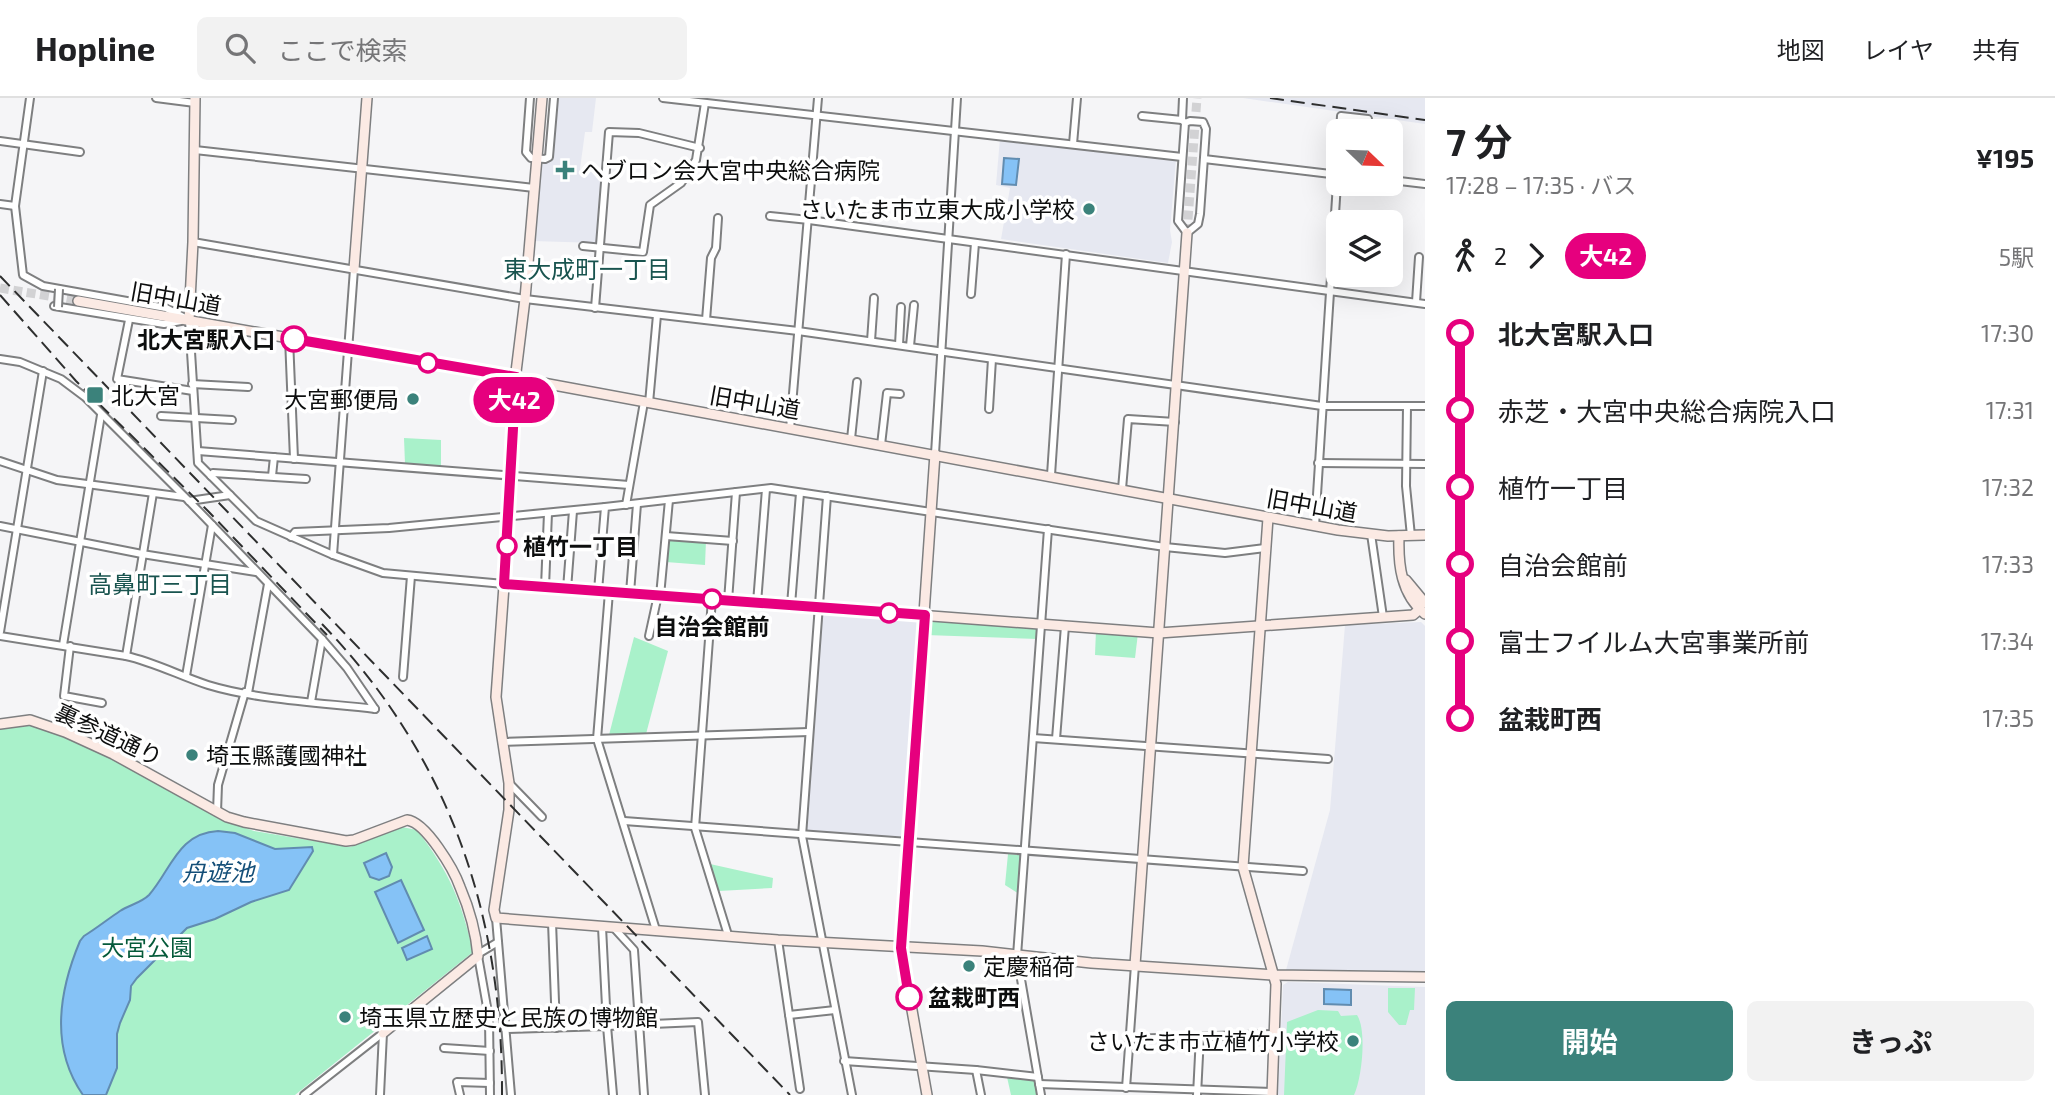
<!DOCTYPE html>
<html lang="ja">
<head>
<meta charset="utf-8">
<style>
	:root { --surface:#fff; --page:#f2f2f2; --text:#202124; --muted:#757577; --line:#e0e0e0; --accent:#3b827b }
	body { margin:0; font-family:"Exo 2","Noto Sans JP",sans-serif; background:var(--page); color:var(--text); height:100vh; display:flex; flex-direction:column; font-size:26px; white-space:nowrap }
	* { box-sizing:border-box; margin:0 }
	p { font-size:23px; color:var(--muted) }
	.icon { flex:none; width:38px; height:38px; fill:none; stroke:currentColor; stroke-width:2; stroke-linecap:round; stroke-linejoin:round }
	.map { position:relative; flex:1; overflow:hidden }
	.details { display:flex; flex-direction:column; background:var(--surface); width:630px }
	.details>* { flex:none }
	.badge { padding:0 14px; border-radius:23px; font-size:24px; line-height:46px }
	.needle { width:46px; rotate:113deg }
	.fabs { position:absolute; left:1326px; top:21px; display:grid; gap:14px }
	.fabs a { display:grid; place-items:center; width:77px; height:77px; border-radius:10px; background:var(--surface); box-shadow:0 7px 28px #0002; font-size:35px }
	.map>.badge { position:absolute; translate:-50% -50%; box-shadow:0 0 0 4px #fff }
	.legs { display:flex; align-items:center; gap:10px; height:77px; padding:0 21px; font-size:23px }
	.legs p { margin-inline-start:auto }
	.headline { display:flex; align-items:center; justify-content:space-between; height:119px; padding:0 21px }
	h1 { font-size:38px; font-weight:700; line-height:52px }
	.cta { display:flex; gap:14px; margin-top:auto; padding:14px 21px }
	.cta a { flex:1; height:80px; border-radius:10px; background:var(--accent); color:#fff; font-size:28px; font-weight:700; line-height:80px; text-align:center }
	.cta a+a { background:var(--page); color:var(--text) }
	ul { padding:0 21px; list-style:none }
	li { display:flex; align-items:center; gap:24px; height:77px; font-size:26px }
	li i { display:grid; place-items:center; width:10px; height:100%; margin:0 9px; background:currentColor }
	li i::after { content:''; width:18px; height:18px; margin:-9px; border:5px solid; border-radius:50%; background:var(--surface) }
	li p { margin-inline-start:auto }
	li:first-child i { background:linear-gradient(#0000 50%,currentColor 0) }
	li:last-child i { background:linear-gradient(currentColor 50%,#0000 0) }
	header { display:flex; align-items:center; gap:42px; box-sizing:border-box; height:98px; padding:0 35px; background:var(--surface); border-bottom:2px solid var(--line) }
	header strong { font-size:33px }
	nav { display:flex; gap:38px; margin-inline-start:auto; font-size:24px }
	.search { width:490px; height:63px; background:var(--page); display:flex; align-items:center; gap:18px; box-sizing:border-box; padding:0 24px; border-radius:10px; color:var(--muted); font-size:26px }
	main { display:flex; flex:1; min-height:0 }
	.map>svg:first-child { display:block }
	.built { fill:#e6e8f1 }
	.green { fill:#a9f1ca }
	.water { fill:#85c2f6; stroke:#618cb0; stroke-width:2 }
	.lines { fill:none; stroke-linecap:round; stroke-linejoin:round }
	.secondary-tunnel { stroke:#d2d2d4; stroke-width:9; stroke-dasharray:9 4.5; stroke-linecap:butt }
	.street-casing { stroke:#7e7f80; stroke-width:10 }
	.secondary-casing { stroke:#7e7f80; stroke-width:12 }
	.street { stroke:#fff; stroke-width:6 }
	.secondary { stroke:#fbeae4; stroke-width:9 }
	.rail { stroke:#2e2f2f; stroke-width:2; stroke-dasharray:14 7; stroke-linecap:butt }
	.street-bridge-casing { stroke:#7e7f80; stroke-width:10; stroke-linecap:butt }
	.street-bridge { stroke:#fff; stroke-width:6 }
	.line-1-casing { stroke:#fff; stroke-width:16 }
	.line-1 { stroke:#e6007e; stroke-width:10 }
	.poi-dot { fill:#3b827b; stroke:#fff; stroke-width:2.5 }
	.stop-1-dot { fill:#fff; stroke:#e6007e; stroke-width:3.5 }
	.labels { text-anchor:middle; dominant-baseline:central; stroke-width:7; stroke-linejoin:round; paint-order:stroke }
	.poi-label { font-size:23px; fill:#0d0e0e; stroke:#fff; text-anchor:start }
	.street-label { font-size:23px; fill:#0d0e0e; stroke:#fff }
	.stop-label { font-size:23px; font-weight:bold; fill:#0d0e0e; stroke:#fff; text-anchor:start }
	.park-label { font-size:23px; fill:#055a3a; stroke:#fff }
	.neighbourhood-label { font-size:24px; fill:#19544f; stroke:#fff }
	.water-label { font-size:24px; font-style:italic; fill:#134e78; stroke:#fff }
</style>
</head>
<body>
<header>
<strong>Hopline</strong>
<div class="search"><svg class="icon" aria-label="search" viewBox="0 0 24 24"><circle cx="10" cy="10" r="6"/><path d="M15 15l6 6"/></svg>ここで検索</div>
<nav><a>地図</a><a>レイヤ</a><a>共有</a></nav>
</header>
<main>
<div class="map">
<svg width="1425" height="997" viewBox="0 0 1425 997">
	<rect width="100%" height="100%" fill="#f5f5f7"/>
	<g class="built">
		<polygon points="556,0 596,0 592,34 585,34 580,71 604,74 598,145 532,143 538,68 551,61"/>
		<polygon points="1243,0 1425,0 1425,26"/>
		<polygon points="1000,40 1176,61 1170,132 1172,144 1168,165 1001,141 1010,90 996,87"/>
		<polygon points="824,515 914,521 919,527 904,739 901,741 808,734 806,732 821,517"/>
		<polygon points="1421,524 1425,528 1425,873 1286,872 1330,712 1345,527"/>
		<polygon points="1288,884 1425,889 1425,997 1278,997 1283,887"/>
	</g>
	<g class="green">
		<polygon points="404,340 441,342 441,369 405,366"/>
		<polygon points="668,440 706,442 705,467 666,464"/>
		<polygon points="927,520 1039,528 1037,541 926,537"/>
		<polygon points="1096,532 1138,535 1135,560 1095,557"/>
		<polygon points="634,539 668,553 646,636 609,637"/>
		<path d="M36,626L113,658L219,721L254,733L350,749L402,729L417,732C450,775 461,802 473,854L295,997H0V631Z"/>
		<polygon points="1008,756 1020,757 1019,796 1005,787"/>
		<polygon points="710,766 773,780 772,790 719,793"/>
		<polygon points="1388,890 1415,890 1414,912 1410,912 1406,927 1399,927 1388,914"/>
		<path d="M1318,912L1338,913L1341,918L1357,917C1367,932 1362,980 1354,997H1284L1287,924Z"/>
		<polygon points="1007,979 1032,981 1036,984 1038,997 1011,997"/>
	</g>
	<g class="water">
		<polygon points="1004,60 1019,61 1016,87 1002,86"/>
		<path d="M218,733L235,735L275,751L312,749L313,753L289,792L251,804L215,821L187,830L137,880L131,888L130,902L120,925L117,936V970L106,997H83C50,950 59,893 80,843L84,838C97,830 108,821 120,813C129,807 141,805 149,797C171,772 178,735 218,733Z"/>
		<polygon points="386,755 392,769 389,778 379,782 370,779 364,765"/>
		<polygon points="401,782 424,832 398,845 375,794"/>
		<polygon points="427,838 432,851 407,862 402,850"/>
		<polygon points="1324,891 1351,892 1351,907 1324,906"/>
	</g>
	<g class="lines">
		<g class="secondary-tunnel">
			<polyline points="1187,135 1197,0"/>
			<polyline points="0,190 78,203"/>
		</g>
		<g class="street-casing">
			<g id="street">
				<polyline points="30,0 15,108 23,177 43,188 166,210 185,220"/>
				<polyline points="156,0 195,5"/>
				<polyline points="530,0 526,54 531,60 545,61 549,59 554,0"/>
				<polyline points="663,0 1182,59"/>
				<polyline points="1183,0 1182,22 1185,25 1178,123 1187,135 1198,126 1200,116 1206,31 1203,24 1190,23 1185,25"/>
				<polyline points="1142,18 1182,22"/>
				<polyline points="1340,33 1341,18 1368,21"/>
				<polyline points="0,43 80,54"/>
				<polyline points="1073,46 1077,0"/>
				<polyline points="195,52 534,90"/>
				<polyline points="1204,61 1339,77"/>
				<polyline points="1391,82 1425,86"/>
				<polyline points="0,106 15,108"/>
				<polyline points="770,118 809,122 1425,206"/>
				<polyline points="193,144 525,201 798,233 1322,308 1425,308"/>
				<polyline points="583,148 643,154 650,107 681,85 696,62 705,5"/>
				<polyline points="971,196 975,145"/>
				<polyline points="1416,204 1419,159"/>
				<polyline points="54,208 164,226 181,223"/>
				<polyline points="595,210 609,34 639,35 700,50"/>
				<polyline points="129,222 117,281 193,293"/>
				<polyline points="189,222 198,365 256,423 333,457 383,475 504,486"/>
				<polyline points="706,222 711,160 716,150 718,120"/>
				<polyline points="289,240 294,361"/>
				<polyline points="871,243 874,200"/>
				<polyline points="899,247 901,209"/>
				<polyline points="910,248 914,207"/>
				<polyline points="0,261 20,264 61,281 85,299 189,403 322,541 347,570 375,611"/>
				<polyline points="192,286 248,289"/>
				<polyline points="649,305 657,217"/>
				<polyline points="1407,308 1406,388 1411,438"/>
				<polyline points="989,311 992,261"/>
				<polyline points="161,318 232,322"/>
				<polyline points="790,331 818,0"/>
				<polyline points="851,341 857,284"/>
				<polyline points="881,347 887,295 900,296"/>
				<polyline points="198,353 629,387"/>
				<polyline points="935,356 957,0"/>
				<polyline points="0,363 57,382 184,399"/>
				<polyline points="1318,365 1425,366"/>
				<polyline points="1051,377 1066,156"/>
				<polyline points="211,378 213,375 306,381"/>
				<polyline points="272,378 274,359"/>
				<polyline points="1122,391 1128,321 1175,324"/>
				<polyline points="827,398 802,738 852,997"/>
				<polyline points="189,403 230,397"/>
				<polyline points="626,407 644,304"/>
				<polyline points="0,428 142,456 256,474"/>
				<polyline points="1315,428 1339,54"/>
				<polyline points="1371,436 1383,519"/>
				<polyline points="666,438 733,443"/>
				<polyline points="291,439 295,434 389,430 605,409"/>
				<polyline points="333,457 354,171"/>
				<polyline points="545,489 548,415"/>
				<polyline points="567,491 573,413"/>
				<polyline points="598,493 605,409 771,390 1165,449 1225,455 1265,450"/>
				<polyline points="609,494 597,641 656,832"/>
				<polyline points="630,495 637,406"/>
				<polyline points="660,498 669,402"/>
				<polyline points="712,501 695,730 728,837"/>
				<polyline points="728,503 736,394"/>
				<polyline points="757,505 766,391"/>
				<polyline points="791,507 800,395"/>
				<polyline points="0,534 43,273"/>
				<path d="M0,538L126,558C154,564 180,578 208,587C257,602 324,605 375,611"/>
				<polyline points="649,538 658,497"/>
				<polyline points="63,547 101,317"/>
				<polyline points="70,548 64,598 102,605"/>
				<polyline points="126,558 153,395"/>
				<polyline points="186,578 212,427"/>
				<polyline points="403,579 411,478"/>
				<polyline points="248,595 268,486"/>
				<polyline points="311,604 322,541"/>
				<polyline points="1033,640 1328,661"/>
				<polyline points="1056,641 1065,528"/>
				<polyline points="502,644 809,634"/>
				<polyline points="509,685 542,719"/>
				<polyline points="217,714 218,687 245,594"/>
				<polyline points="624,723 1303,773"/>
				<polyline points="496,820 511,997"/>
				<polyline points="552,824 556,930"/>
				<polyline points="602,829 607,928 698,924 705,997"/>
				<polyline points="614,830 634,852 644,997"/>
				<polyline points="778,842 800,991"/>
				<polyline points="478,856 498,844"/>
				<polyline points="478,858 489,920 490,997"/>
				<polyline points="789,917 835,912"/>
				<polyline points="505,931 607,928 613,997"/>
				<polyline points="1130,941 1275,936"/>
				<polyline points="444,950 490,953"/>
				<polyline points="844,963 976,972 1038,979"/>
				<polyline points="976,972 981,997"/>
				<polyline points="1039,986 1272,994"/>
				<polyline points="1126,990 1135,867"/>
				<polyline points="304,997 383,935"/>
				<polyline points="380,997 383,935"/>
				<polyline points="460,997 457,984 490,985"/>
				<polyline points="1041,997 1017,858 1048,431"/>
				<polyline points="1197,997 1200,938"/>
			</g>
		</g>
		<g class="secondary-casing">
			<g id="secondary">
				<polyline points="542,0 525,201 514,290 509,418 496,599 509,685 509,712 494,812 496,820 778,842 982,853 1091,865 1274,877 1425,879"/>
				<polyline points="354,171 367,0"/>
				<polyline points="78,203 516,280 1338,432 1388,438 1425,437"/>
				<polyline points="189,222 193,144 195,0"/>
				<polyline points="1268,420 1243,769 1276,886 1272,997"/>
				<path d="M1399,438C1398,467 1401,496 1425,516"/>
				<polyline points="1406,482 1425,505"/>
				<polyline points="504,486 1159,535 1413,517 1420,511"/>
				<path d="M0,626L30,622L65,634L113,656L227,719L244,724L346,743L354,742L407,722C426,724 454,772 460,789C469,810 476,836 478,858L383,935"/>
				<polyline points="1135,867 1187,135"/>
				<polyline points="927,997 901,850 935,356"/>
			</g>
		</g>
		<use href="#street" class="street"/>
		<use href="#secondary" class="secondary"/>
		<g class="rail">
			<polyline points="1270,0 1425,22"/>
			<polyline points="0,178 790,997"/>
			<polyline points="0,197 76,283 208,413 327,537"/>
			<path d="M322,526C449,658 503,816 502,997"/>
		</g>
		<g class="street-bridge-casing">
			<polyline id="street-bridge" points="58,209 59,191"/>
		</g>
		<use href="#street-bridge" class="street-bridge"/>
	</g>
	<g class="lines">
		<g class="line-1-casing">
			<polyline id="line-1" points="294,241 516,279 504,486 925,517 901,850 909,899"/>
		</g>
		<use href="#line-1" class="line-1"/>
	</g>
	<g class="poi-dot">
		<path d="M561.5 61.5h7v7h7v7h-7v7h-7v-7h-7v-7h7z"/>
		<circle cx="1089" cy="111" r="7"/>
		<rect x="86" y="288" width="18" height="18" rx="3.5"/>
		<circle cx="413" cy="301" r="7"/>
		<circle cx="192" cy="657" r="7"/>
		<circle cx="969" cy="868" r="7"/>
		<circle cx="345" cy="919" r="7"/>
		<circle cx="1353" cy="943" r="7"/>
	</g>
	<g class="stop-1-dot">
		<circle cx="294" cy="241" r="12"/>
		<circle cx="428" cy="265" r="9"/>
		<circle cx="507" cy="448" r="9"/>
		<circle cx="712" cy="501" r="9"/>
		<circle cx="889" cy="515" r="9"/>
		<circle cx="909" cy="899" r="12"/>
	</g>
	<g class="labels">
		<g class="poi-label">
			<text x="581" y="72">ヘブロン会大宮中央総合病院</text>
			<text x="1075" y="111" text-anchor="end">さいたま市立東大成小学校</text>
			<text x="111" y="297">北大宮</text>
			<text x="399" y="301" text-anchor="end">大宮郵便局</text>
			<text x="206" y="657">埼玉縣護國神社</text>
			<text x="983" y="868">定慶稲荷</text>
			<text x="359" y="919">埼玉県立歴史と民族の博物館</text>
			<text x="1339" y="943" text-anchor="end">さいたま市立植竹小学校</text>
		</g>
		<g class="street-label">
			<text transform="translate(176 200) rotate(10)">旧中山道</text>
			<text transform="translate(755 304) rotate(10)">旧中山道</text>
			<text transform="translate(1312 407) rotate(10)">旧中山道</text>
			<text transform="translate(109 636) rotate(25)">裏参道通り</text>
		</g>
		<g class="stop-label">
			<text x="275" y="241" text-anchor="end">北大宮駅入口</text>
			<text x="523" y="448">植竹一丁目</text>
			<text x="712" y="528" text-anchor="middle">自治会館前</text>
			<text x="928" y="899">盆栽町西</text>
		</g>
		<g class="park-label">
			<text x="147" y="849">大宮公園</text>
		</g>
		<g class="neighbourhood-label">
			<text x="587" y="170">東大成町一丁目</text>
			<text x="160" y="485">高鼻町三丁目</text>
		</g>
		<g class="water-label">
			<text x="218" y="773">舟遊池</text>
		</g>
	</g>
</svg>
<div class="fabs">
<a><svg class="needle" viewBox="-14 -14 28 28"><path d="M0-13l5 13h-10z" fill="#e53935"/><path d="M0 13l5-13h-10z" fill="#757577"/></svg></a>
<a><svg class="icon" aria-label="layers" viewBox="0 0 24 24"><path d="M12 4l9 5-9 5-9-5zM3 14l9 5 9-5"/></svg></a>
</div>
<b class="badge" style="left:514px;top:302px;background:#e6007e;color:#fff">大42</b>
</div>
<section class="details">
<div class="headline"><div><h1>7 分</h1><p>17:28 – 17:35 · バス</p></div><b>¥195</b></div>
<div class="legs"><svg class="icon" aria-label="walk" viewBox="0 0 24 24"><circle cx="13" cy="4" r="2"/><path d="M13 8l-2 6 4 7M11 14l-3 7M7 12l3-4h3l4 4"/></svg>2<svg class="icon" aria-label="forward" viewBox="0 0 24 24"><path d="M9 5l7 7-7 7"/></svg><b class="badge" style="background:#e6007e;color:#fff">大42</b><p>5駅</p></div>
<ul>
<li><i style="color:#e6007e"></i><b>北大宮駅入口</b><p>17:30</p></li>
<li><i style="color:#e6007e"></i><span>赤芝・大宮中央総合病院入口</span><p>17:31</p></li>
<li><i style="color:#e6007e"></i><span>植竹一丁目</span><p>17:32</p></li>
<li><i style="color:#e6007e"></i><span>自治会館前</span><p>17:33</p></li>
<li><i style="color:#e6007e"></i><span>富士フイルム大宮事業所前</span><p>17:34</p></li>
<li><i style="color:#e6007e"></i><b>盆栽町西</b><p>17:35</p></li>
</ul>
<div class="cta"><a>開始</a><a>きっぷ</a></div>
</section>
</main>
</body>
</html>
